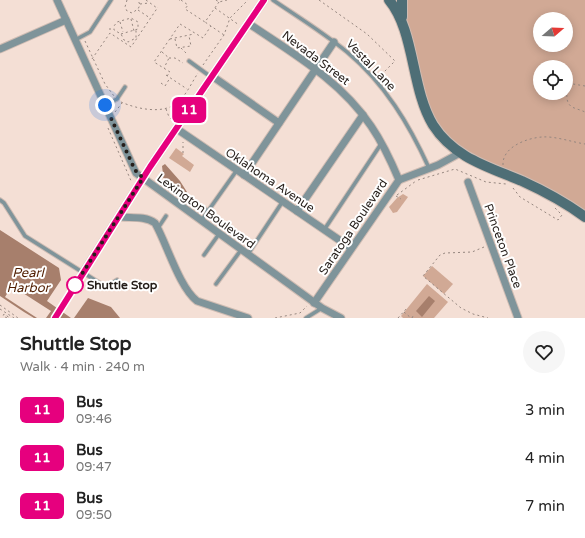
<!DOCTYPE html>
<html lang="en">
<head>
<meta charset="utf-8">
<style>
	:root { --surface:#fff; --page:#f6f6f6; --text:#222; --muted:#767676 }
	body { margin:0; font-family:"Varela Round",sans-serif; background:var(--page); color:var(--text); height:100vh; display:flex; flex-direction:column; font-size:15px; white-space:nowrap }
	* { box-sizing:border-box; margin:0 }
	p { font-size:13px; color:var(--muted) }
	.icon { flex:none; width:22px; height:22px; fill:none; stroke:currentColor; stroke-width:2; stroke-linecap:round; stroke-linejoin:round }
	.map { position:relative; height:318px; overflow:hidden }
	.panel { display:flex; flex-direction:column; background:var(--surface); flex:1 }
	.panel>* { flex:none }
	.badge { padding:0 8px; border-radius:6px; font-size:14px; line-height:26px }
	.needle { width:26px; rotate:71deg }
	.buttons { position:absolute; left:533px; top:12px; display:grid; gap:8px }
	.buttons a { display:grid; place-items:center; width:40px; height:40px; border-radius:50%; background:var(--surface); box-shadow:0 2px 10px #0003; font-size:20px }
	.you { position:absolute; width:20px; height:20px; margin:-10px; border:3px solid #fff; border-radius:50%; background:#1a73e8; box-shadow:0 0 0 6px #1a73e833 }
	.map>.badge { position:absolute; translate:-50% -50%; box-shadow:0 0 0 2px #fff }
	.round { display:grid; place-items:center; flex:none; width:42px; height:42px; border-radius:21px; background:var(--page) }
	.summary { display:flex; align-items:center; justify-content:space-between; height:68px; padding:0 20px }
	h1 { font-size:19px; font-weight:700; line-height:30px }
	ul { padding:0; list-style:none }
	li { display:flex; align-items:center; gap:12px; height:48px; padding:0 20px }
	li div { flex:1 }
	li b { display:block; font-size:15px }
	li em { font-style:normal }
	li .badge { min-width:44px; font-weight:700; text-align:center }
	.map>svg:first-child { display:block }
	.green { fill:#d1a995; fill-rule:evenodd }
	.water { fill:#a77f6c }
	.pier { fill:#f4dfd5 }
	.lines { fill:none; stroke-linecap:round; stroke-linejoin:round }
	.lane-casing { stroke:#cfbcb3; stroke-width:5.5 }
	.street-casing { stroke:#cfbcb3; stroke-width:9 }
	.secondary-casing { stroke:#cfbcb3; stroke-width:12 }
	.path { stroke:#95867f; stroke-width:1; stroke-dasharray:2 3; stroke-linecap:butt }
	.lane { stroke:#7f949a; stroke-width:3.5 }
	.street { stroke:#7f949a; stroke-width:7 }
	.secondary { stroke:#4e6e76; stroke-width:10 }
	.line-casing { stroke:#fff; stroke-width:9 }
	.line { stroke:#e6007e; stroke-width:6 }
	.walk { stroke:#251e1a; stroke-width:4; stroke-dasharray:0 7.2 }
	.stop-dot { fill:#fff; stroke:#e6007e; stroke-width:2 }
	.labels { text-anchor:middle; dominant-baseline:central; stroke-width:4; stroke-linejoin:round; paint-order:stroke }
	.street-label { font-size:12px; fill:#251e1a; stroke:#fff }
	.stop-label { font-size:12px; font-weight:bold; fill:#251e1a; stroke:#fff; text-anchor:start }
	.water-label { font-size:13px; font-style:italic; fill:#511e00; stroke:#fff }
</style>
</head>
<body>
<div class="map">
<svg width="585" height="318" viewBox="0 0 585 318">
	<rect width="100%" height="100%" fill="#f4dfd5"/>
	<g class="green">
		<path d="M402,0H585V217L450,145L421,97ZM540,19H566V45H540ZM540,67H566V93H540Z"/>
		<polygon points="176,148 184,154 182,156 194,165 190,172 169,158"/>
		<polygon points="403,194 408,197 397,212 393,213 389,207 397,198"/>
		<polygon points="432,266 453,284 444,294 423,276"/>
		<polygon points="427,284 448,302 434,318 403,318 401,316"/>
	</g>
	<g class="water">
		<polygon points="165,164 180,181 187,192 185,195 181,194 172,182 160,176 163,174 162,166"/>
		<polygon points="0,230 59,268 61,280 47,301 71,318 0,318"/>
		<polygon points="429,296 435,301 422,317 416,311"/>
		<polygon points="88,298 111,307 120,318 74,318"/>
	</g>
	<g class="pier">
		<polygon points="12,286 51,311 46,318 37,318 5,297"/>
		<polygon points="0,296 24,312 34,318 0,318"/>
	</g>
	<g class="lines">
		<g class="lane-casing">
			<g id="lane">
				<path d="M273,0C298,17 324,33 347,52C385,84 409,124 429,168"/>
				<polyline points="75,40 90,32 111,0"/>
				<polyline points="189,61 211,77"/>
				<polyline points="105,105 117,99 125,87"/>
				<polyline points="0,200 4,203 25,236 106,287 117,280"/>
				<polyline points="196,203 208,211"/>
				<polyline points="201,221 237,170"/>
				<polyline points="158,228 166,216"/>
				<polyline points="324,230 381,144"/>
				<polyline points="248,254 283,201"/>
				<polyline points="204,255 219,234"/>
				<polyline points="216,284 241,250"/>
				<polyline points="55,318 83,273"/>
				<polyline points="306,318 322,308"/>
			</g>
		</g>
		<g class="street-casing">
			<g id="street">
				<polyline points="57,0 136,173 322,308 341,318"/>
				<path d="M248,23C292,53 340,80 371,126C382,142 391,161 399,180"/>
				<polyline points="0,49 66,20"/>
				<polyline points="212,76 279,123"/>
				<polyline points="177,129 351,248"/>
				<polyline points="244,175 334,42"/>
				<polyline points="468,182 518,318"/>
				<polyline points="297,211 363,115"/>
				<path d="M121,217C132,218 145,216 155,223C167,244 179,287 197,301L248,318"/>
				<polyline points="83,273 150,167 264,0"/>
				<polyline points="314,303 399,180 438,165 460,153"/>
			</g>
		</g>
		<g class="secondary-casing">
			<g id="secondary">
				<path d="M389,0C415,31 411,89 433,125C454,158 489,167 522,181C544,191 566,203 585,217"/>
				<polyline points="402,17 402,0"/>
			</g>
		</g>
		<g class="path">
			<polyline points="127,0 125,7 127,11 132,13 138,9 140,5 138,0"/>
			<polyline points="146,0 157,8"/>
			<polyline points="179,0 180,0"/>
			<polyline points="181,0 188,5 185,9 205,22"/>
			<polyline points="216,0 219,2 227,0"/>
			<polyline points="319,0 367,34 395,61 379,77"/>
			<polyline points="219,2 205,22 224,35"/>
			<polyline points="140,4 149,3"/>
			<polyline points="215,8 239,25"/>
			<polyline points="138,10 150,18"/>
			<polyline points="131,19 134,31"/>
			<polyline points="120,22 123,32"/>
			<polyline points="109,29 113,29"/>
			<polyline points="121,34 138,29 138,22 131,18 117,22 114,26 114,30 121,34 124,40 128,42 136,38 136,30"/>
			<polyline points="170,39 194,34"/>
			<polyline points="175,39 177,48 191,46 189,36"/>
			<polyline points="85,41 105,84 114,96"/>
			<polyline points="181,48 188,55"/>
			<polyline points="162,52 169,58 164,68"/>
			<polyline points="309,56 315,60"/>
			<polyline points="169,58 175,58 183,63"/>
			<polyline points="92,59 110,33 131,47 158,7"/>
			<polyline points="203,65 224,35 230,18 248,0"/>
			<polyline points="166,75 187,89"/>
			<polyline points="167,76 170,72 154,62 180,24 203,38 211,26"/>
			<polyline points="161,83 165,86 170,78"/>
			<path d="M585,86L573,84C566,88 564,102 572,107C576,109 581,110 585,112"/>
			<path d="M121,102C137,109 164,115 178,102C187,94 192,82 198,73"/>
			<polyline points="166,109 169,117 173,121"/>
			<polyline points="115,112 122,103"/>
			<polyline points="108,128 132,183"/>
			<polyline points="183,153 183,142"/>
			<path d="M503,165C502,147 527,138 542,137C555,136 572,142 585,144"/>
			<polyline points="418,180 455,169 486,182 506,184"/>
			<polyline points="513,188 520,197 558,220 562,215 554,207"/>
			<polyline points="397,195 416,181"/>
			<polyline points="396,196 401,199"/>
			<polyline points="484,247 472,252 445,253 440,255 423,276 461,308 473,314 488,318"/>
			<polyline points="0,305 18,318"/>
			<polyline points="0,309 14,318"/>
			<polyline points="404,312 411,318"/>
			<polyline points="7,318 3,316 4,314 10,318"/>
			<polyline points="275,318 300,313 307,306"/>
			<polyline points="398,318 407,308"/>
			<polyline points="412,318 414,314"/>
		</g>
		<use href="#lane" class="lane"/>
		<use href="#street" class="street"/>
		<use href="#secondary" class="secondary"/>
	</g>
	<g class="lines">
		<g class="line-casing">
			<polyline id="line" points="55,318 150,167 264,0"/>
		</g>
		<use href="#line" class="line"/>
		<polyline class="walk" points="75,285 143,178 135,170 105,105"/>
	</g>
	<circle class="stop-dot" cx="75" cy="285" r="8"/>
	<g class="labels">
		<g class="street-label">
			<text transform="translate(316 58) rotate(37)">Nevada Street</text>
			<text transform="translate(371 65) rotate(46)">Vestal Lane</text>
			<text transform="translate(270 180) rotate(34)">Oklahoma Avenue</text>
			<text transform="translate(206 211) rotate(36)">Lexington Boulevard</text>
			<text transform="translate(353 227) rotate(-56)">Saratoga Boulevard</text>
			<text transform="translate(503 246) rotate(70)">Princeton Place</text>
		</g>
		<g class="stop-label">
			<text x="87" y="285">Shuttle Stop</text>
		</g>
		<g class="water-label">
			<text x="28" y="273">Pearl<tspan x="28" dy="15">Harbor</tspan></text>
		</g>
	</g>
</svg>
<div class="buttons">
<a><svg class="needle" viewBox="-14 -14 28 28"><path d="M0-13l5 13h-10z" fill="#e53935"/><path d="M0 13l5-13h-10z" fill="#767676"/></svg></a>
<a><svg class="icon" aria-label="locate" viewBox="0 0 24 24"><circle cx="12" cy="12" r="6"/><path d="M12 2v4M12 18v4M2 12h4M18 12h4"/></svg></a>
</div>
<div class="you" style="left:105px;top:105px"></div>
<b class="badge" style="left:189px;top:110px;background:#e6007e;color:#fff">11</b>
</div>
<section class="panel">
<div class="summary"><div><h1>Shuttle Stop</h1><p>Walk · 4 min · 240 m</p></div><a class="round"><svg class="icon" aria-label="heart" viewBox="0 0 24 24"><path d="M12 20l-8-8c-3-5 5-10 8-4 3-6 11-1 8 4z"/></svg></a></div>
<ul>
<li><span class="badge" style="background:#e6007e;color:#fff">11</span><div><b>Bus</b><p>09:46</p></div><em>3 min</em></li>
<li><span class="badge" style="background:#e6007e;color:#fff">11</span><div><b>Bus</b><p>09:47</p></div><em>4 min</em></li>
<li><span class="badge" style="background:#e6007e;color:#fff">11</span><div><b>Bus</b><p>09:50</p></div><em>7 min</em></li>
</ul>
</section>
</body>
</html>
